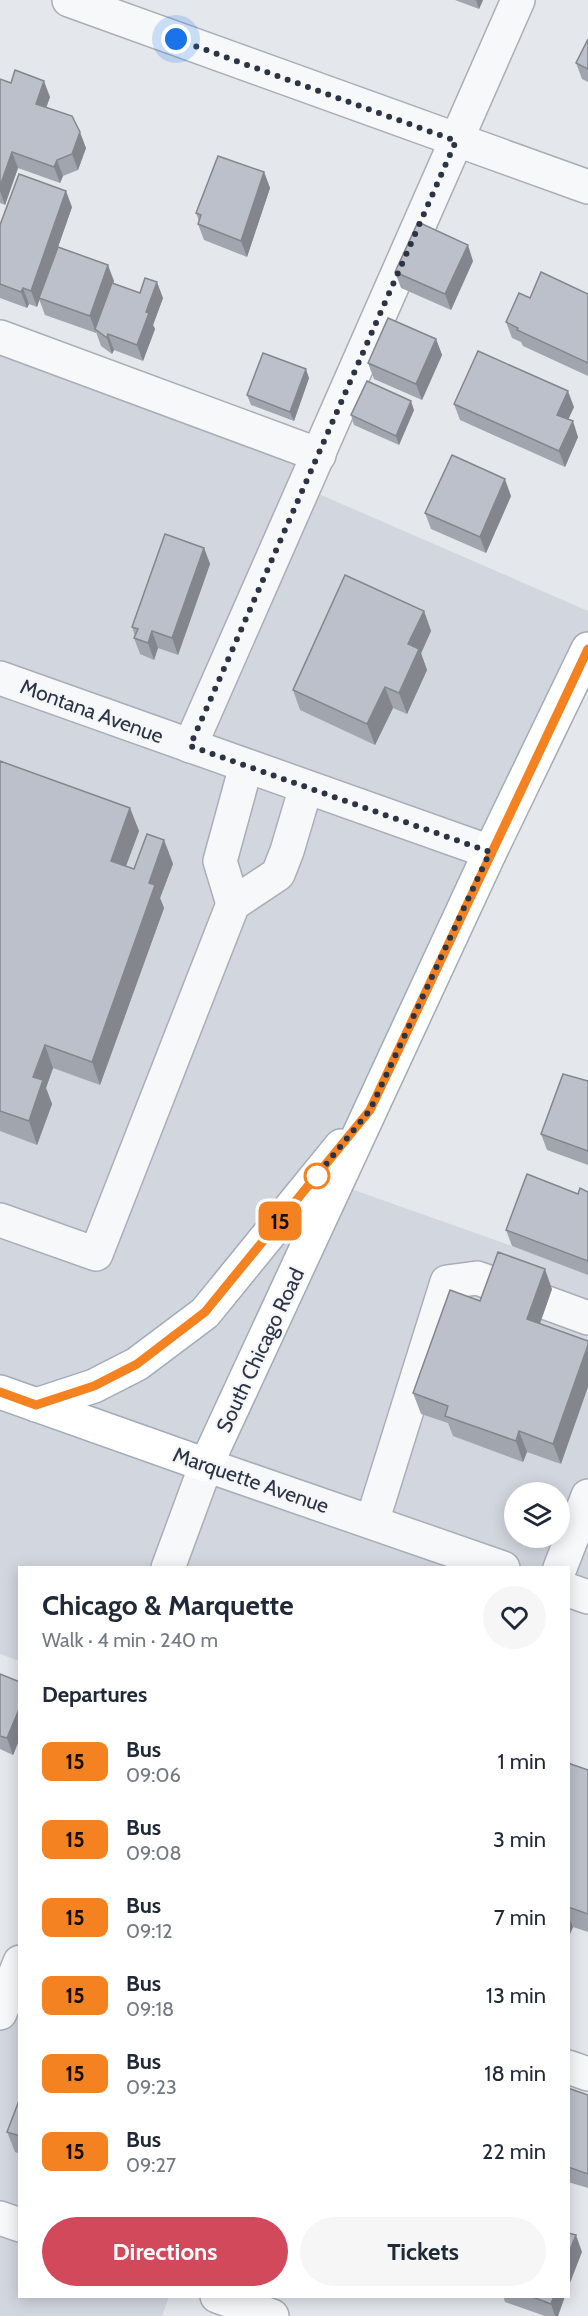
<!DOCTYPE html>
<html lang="en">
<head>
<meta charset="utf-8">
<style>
	:root { --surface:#fff; --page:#f6f6f7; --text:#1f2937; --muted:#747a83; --accent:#d1495b }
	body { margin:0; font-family:Cabin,sans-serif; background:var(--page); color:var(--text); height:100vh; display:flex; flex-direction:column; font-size:22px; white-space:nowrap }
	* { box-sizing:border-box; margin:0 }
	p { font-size:20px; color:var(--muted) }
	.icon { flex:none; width:33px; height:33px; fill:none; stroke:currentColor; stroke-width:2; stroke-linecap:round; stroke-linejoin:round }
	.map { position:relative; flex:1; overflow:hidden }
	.panel { position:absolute; left:18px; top:1566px; width:552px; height:732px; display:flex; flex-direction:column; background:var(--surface); border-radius:0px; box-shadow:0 3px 15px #0003 }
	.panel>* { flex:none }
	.badge { padding:0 12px; border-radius:9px; font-size:21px; line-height:39px }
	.controls { position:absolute; left:504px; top:1482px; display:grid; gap:12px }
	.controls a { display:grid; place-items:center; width:66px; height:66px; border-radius:50%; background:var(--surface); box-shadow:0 3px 15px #0003; font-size:30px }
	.you { position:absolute; width:30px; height:30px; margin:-15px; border:4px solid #fff; border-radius:50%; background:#1a73e8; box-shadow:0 0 0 9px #1a73e833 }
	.map>.badge { position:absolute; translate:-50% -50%; box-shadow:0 0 0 3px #fff }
	h2 { padding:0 24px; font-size:22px; line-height:54px }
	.round { display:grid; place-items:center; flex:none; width:63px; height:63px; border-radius:32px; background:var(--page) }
	.overview { display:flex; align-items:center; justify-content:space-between; height:102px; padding:0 24px }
	h1 { font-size:28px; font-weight:700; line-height:45px }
	.primary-button { display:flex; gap:12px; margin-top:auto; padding:12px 24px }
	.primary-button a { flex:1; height:69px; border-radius:36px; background:var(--accent); color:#fff; font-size:24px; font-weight:700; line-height:69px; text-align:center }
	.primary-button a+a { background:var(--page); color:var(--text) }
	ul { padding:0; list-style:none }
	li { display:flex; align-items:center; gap:18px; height:78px; padding:0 24px }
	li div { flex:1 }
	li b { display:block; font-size:22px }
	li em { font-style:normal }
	li .badge { min-width:66px; font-weight:700; text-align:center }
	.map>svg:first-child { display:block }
	.built { fill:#d2d6de; fill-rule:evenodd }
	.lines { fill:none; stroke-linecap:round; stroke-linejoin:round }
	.minor-casing { stroke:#a9aeb7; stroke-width:36 }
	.major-casing { stroke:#a3abb8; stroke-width:36 }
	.minor { stroke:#f7f8fa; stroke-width:33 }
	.major { stroke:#fff; stroke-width:33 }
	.wall { fill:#a1a5ae }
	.shaded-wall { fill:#83868d }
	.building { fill:#bbc0ca; stroke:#83868d; stroke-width:1.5 }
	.line-casing { stroke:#fff; stroke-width:14 }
	.line { stroke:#f58220; stroke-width:9 }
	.walk { stroke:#2b3445; stroke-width:6; stroke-dasharray:0 10.8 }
	.stop-dot { fill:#fff; stroke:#f58220; stroke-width:3 }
	.labels { text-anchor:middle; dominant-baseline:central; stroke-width:4.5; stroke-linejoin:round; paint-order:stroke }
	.street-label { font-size:21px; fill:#2b3445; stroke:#f4f6f9 }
</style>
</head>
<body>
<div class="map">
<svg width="588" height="2316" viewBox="0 0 588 2316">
	<rect width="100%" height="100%" fill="#e4e7ec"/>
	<g class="built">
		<path d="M0,337L319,455L305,488L588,611V649L337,1184L588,1273V1597L568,1568L503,1567L449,1549L442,1568H20L19,1661L0,1654ZM514,1492H560V1538H514Z"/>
		<polygon points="0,1966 19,1973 20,2296 169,2297 162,2316 0,2316"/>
	</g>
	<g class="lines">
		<g class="minor-casing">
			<g id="minor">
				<polyline points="69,0 588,187"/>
				<polyline points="0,337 319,455"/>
				<polyline points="0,678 490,852"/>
				<polyline points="190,746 518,0"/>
				<polyline points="246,766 220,861 233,904 278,874 287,851 306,787"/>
				<polyline points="0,1220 96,1254 233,904"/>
				<polyline points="547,1303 588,1318"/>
				<polyline points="372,1522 447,1282 477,1278 500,1286"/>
				<polyline points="168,1568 206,1465 503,1568"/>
				<polyline points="560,1568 588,1496"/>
				<polyline points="568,1590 588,1597"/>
				<polyline points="0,2013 20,1962"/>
				<polyline points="568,2067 588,2074"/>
				<polyline points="0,2218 20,2225"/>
				<polyline points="217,2296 272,2316"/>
			</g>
		</g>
		<g class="major-casing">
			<g id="major">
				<polyline points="0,1392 206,1465 490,852 588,649"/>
				<polyline points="36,1405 94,1386 137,1364 205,1313 341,1146"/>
			</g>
		</g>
		<use href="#minor" class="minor"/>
		<use href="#major" class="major"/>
	</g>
	<g class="wall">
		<polygon points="455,0 483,0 479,9"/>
		<polygon points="588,39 588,82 582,79 576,63"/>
		<polygon points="0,79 50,97 46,107 86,148 78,170 63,176 60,183 18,168 5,205 0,203"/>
		<polygon points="264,172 270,188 247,257 204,240 198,224 199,221 196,213"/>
		<polygon points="72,207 58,247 114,281 113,283 140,293 163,298 153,325 155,329 143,361 114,350 112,354 101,346 96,332 96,333 45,315 39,299 37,307 29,304 27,308 0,298 0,225"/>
		<polygon points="473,261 451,310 401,288 395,272"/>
		<polygon points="588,294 588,376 523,346 521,342 512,338 506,322 530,298"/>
		<polygon points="436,339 442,355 422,400 374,379 368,363"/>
		<polygon points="309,378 294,421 251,405 247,395"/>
		<polygon points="454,404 574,407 568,419 578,437 565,467 460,420"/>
		<polygon points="414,410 399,445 354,425 351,415"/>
		<polygon points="511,496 486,553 431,529 425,513"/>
		<polygon points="204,548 210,564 178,655 158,648 154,660 140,654 134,638 135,636 132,627"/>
		<polygon points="424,611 431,631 421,654 427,670 407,714 393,708 375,745 300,710 293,690"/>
		<polygon points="0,761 130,808 139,831 126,866 134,869 164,840 173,864 160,898 164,908 100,1085 53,1068 46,1088 52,1104 37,1145 0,1131"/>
		<polygon points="588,1081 588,1165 547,1150 541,1134"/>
		<polygon points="588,1192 588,1275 512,1246 506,1230 578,1194"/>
		<polygon points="552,1289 540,1324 561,1464 527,1452 523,1462 453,1436 448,1423 421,1414 413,1393 480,1301"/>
		<polygon points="0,1674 20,1682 20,1738 13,1755 0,1749"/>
		<polygon points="568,1763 588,1770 588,1932 573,1927 570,1934 568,1933"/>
		<polygon points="568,2088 588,2095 588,2188 568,2182"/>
		<polygon points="20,2098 20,2154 15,2152 7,2132"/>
		<polygon points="503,2296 565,2296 558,2316 545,2316 505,2302"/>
	</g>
	<g class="shaded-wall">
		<polygon points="476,0 483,0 479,9"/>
		<polygon points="44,81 50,97 42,120 36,104"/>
		<polygon points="80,132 86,148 78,170 72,154"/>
		<polygon points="12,152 18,168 5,205 0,191 0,186"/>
		<polygon points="57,160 63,176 60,183 54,167"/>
		<polygon points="264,172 270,188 247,257 241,241"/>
		<polygon points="66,191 72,207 37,307 31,291"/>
		<polygon points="468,245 473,261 451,310 445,294"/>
		<polygon points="108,265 114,281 97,330 95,329 96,333 90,316"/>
		<polygon points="157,282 163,298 153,325 155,329 143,361 137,345 146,312"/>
		<polygon points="23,288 29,304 27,308 21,292"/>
		<polygon points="108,334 114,350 112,354 107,338"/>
		<polygon points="436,339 442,355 422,400 416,384"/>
		<polygon points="306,369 309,378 294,421 290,412"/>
		<polygon points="568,391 574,407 563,431 557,415"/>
		<polygon points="411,401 414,410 399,445 396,436"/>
		<polygon points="573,421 578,437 565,467 559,451"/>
		<polygon points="505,479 511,496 486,553 480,537"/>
		<polygon points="204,548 210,564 178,655 172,638"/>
		<polygon points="424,611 431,631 421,653 427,670 407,714 399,693 408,644"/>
		<polygon points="152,631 158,648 154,660 148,643"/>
		<polygon points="385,687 393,708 375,745 367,724"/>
		<polygon points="130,808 139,831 119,885 111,861"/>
		<polygon points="164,840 173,864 160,898 164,908 100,1085 92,1062 149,883"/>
		<polygon points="45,1045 53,1068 46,1088 52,1104 37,1145 29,1121 33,1077"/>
		<polygon points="545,1269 552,1289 534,1340 527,1319"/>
		<polygon points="588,1345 588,1387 561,1464 553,1444"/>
		<polygon points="519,1431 527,1452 523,1462 516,1441"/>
		<polygon points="20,1707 20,1738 13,1755 7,1738"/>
		<polygon points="568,1915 573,1927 570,1934 568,1930"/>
		<polygon points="576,2235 582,2252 568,2288 568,2255"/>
		<polygon points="554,2296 565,2296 558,2316 555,2316 551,2304"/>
	</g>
	<g class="building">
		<polygon points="588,39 588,69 576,63"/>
		<polygon points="15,70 44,81 36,104 72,116 80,132 72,154 57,160 54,167 12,152 0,186 0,79 11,83"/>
		<polygon points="218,156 264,172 241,241 198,224 201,215 196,213"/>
		<polygon points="19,174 66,191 31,291 23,288 21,292 0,284 0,225"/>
		<polygon points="418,222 468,245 445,294 395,272"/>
		<polygon points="58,247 108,265 90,316 39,298"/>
		<polygon points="541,272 588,294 588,363 517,330 518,328 506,322 519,293 530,298"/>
		<polygon points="145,278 157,282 146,312 149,313 137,345 108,334 107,338 95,329 112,283 140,293"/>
		<polygon points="388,318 436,339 416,384 368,363"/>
		<polygon points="478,351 568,391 557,415 573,421 559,451 454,404"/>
		<polygon points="263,353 306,369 290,412 247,395"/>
		<polygon points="367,381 411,401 396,436 351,415"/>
		<polygon points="452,455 505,479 480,537 425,513"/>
		<polygon points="165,534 204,548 172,638 152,631 148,643 134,638 138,629 132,627"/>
		<polygon points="345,575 424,611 408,644 419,649 399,693 385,687 367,724 293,690"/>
		<polygon points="0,761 130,808 111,861 134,869 147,834 164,840 149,883 155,885 92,1062 45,1045 33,1077 43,1080 29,1121 0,1111"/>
		<polygon points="563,1074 588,1081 588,1151 541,1134"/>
		<polygon points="527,1174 578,1194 580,1188 588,1192 588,1261 506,1230"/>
		<polygon points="498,1252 545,1269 527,1319 588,1341 588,1345 553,1444 519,1431 516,1441 445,1416 448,1406 413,1393 450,1290 480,1301"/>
		<polygon points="0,1674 20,1682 20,1707 7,1738 0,1736"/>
		<polygon points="568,1763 588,1770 588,1914 568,1907"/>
		<polygon points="568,2088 588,2095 588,2174 568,2167"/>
		<polygon points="20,2098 20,2136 7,2132"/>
		<polygon points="568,2233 576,2235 568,2255"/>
		<polygon points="530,2296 554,2296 551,2304"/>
	</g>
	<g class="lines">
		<g class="line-casing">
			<polyline id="line" points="0,1392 36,1405 94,1386 137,1364 205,1312 370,1110 588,649"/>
		</g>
		<use href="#line" class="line"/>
		<polyline class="walk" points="176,39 456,141 190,746 490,852 370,1110 310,1184 317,1176"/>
	</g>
	<circle class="stop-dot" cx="317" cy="1176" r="12"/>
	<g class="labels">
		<g class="street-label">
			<text transform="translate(92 711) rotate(20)">Montana Avenue</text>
			<text transform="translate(260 1350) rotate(-65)">South Chicago Road</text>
			<text transform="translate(251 1480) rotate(19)">Marquette Avenue</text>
		</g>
	</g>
</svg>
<div class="controls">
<a><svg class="icon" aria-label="layers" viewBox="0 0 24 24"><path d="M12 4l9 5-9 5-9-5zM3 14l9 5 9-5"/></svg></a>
</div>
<div class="you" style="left:176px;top:39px"></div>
<b class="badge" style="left:280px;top:1221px;background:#f58220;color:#111">15</b>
<section class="panel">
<div class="overview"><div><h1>Chicago &amp; Marquette</h1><p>Walk · 4 min · 240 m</p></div><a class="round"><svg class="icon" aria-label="heart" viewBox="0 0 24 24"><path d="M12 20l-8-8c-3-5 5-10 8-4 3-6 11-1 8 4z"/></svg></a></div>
<h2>Departures</h2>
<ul>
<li><span class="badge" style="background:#f58220;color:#111">15</span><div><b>Bus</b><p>09:06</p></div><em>1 min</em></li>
<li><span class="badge" style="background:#f58220;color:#111">15</span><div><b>Bus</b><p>09:08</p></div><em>3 min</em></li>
<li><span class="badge" style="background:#f58220;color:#111">15</span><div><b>Bus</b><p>09:12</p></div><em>7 min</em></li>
<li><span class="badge" style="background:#f58220;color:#111">15</span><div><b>Bus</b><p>09:18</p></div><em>13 min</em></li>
<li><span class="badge" style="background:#f58220;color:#111">15</span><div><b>Bus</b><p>09:23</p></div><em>18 min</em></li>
<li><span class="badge" style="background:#f58220;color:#111">15</span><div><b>Bus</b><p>09:27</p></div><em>22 min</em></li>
</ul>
<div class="primary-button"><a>Directions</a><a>Tickets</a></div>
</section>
</div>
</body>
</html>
